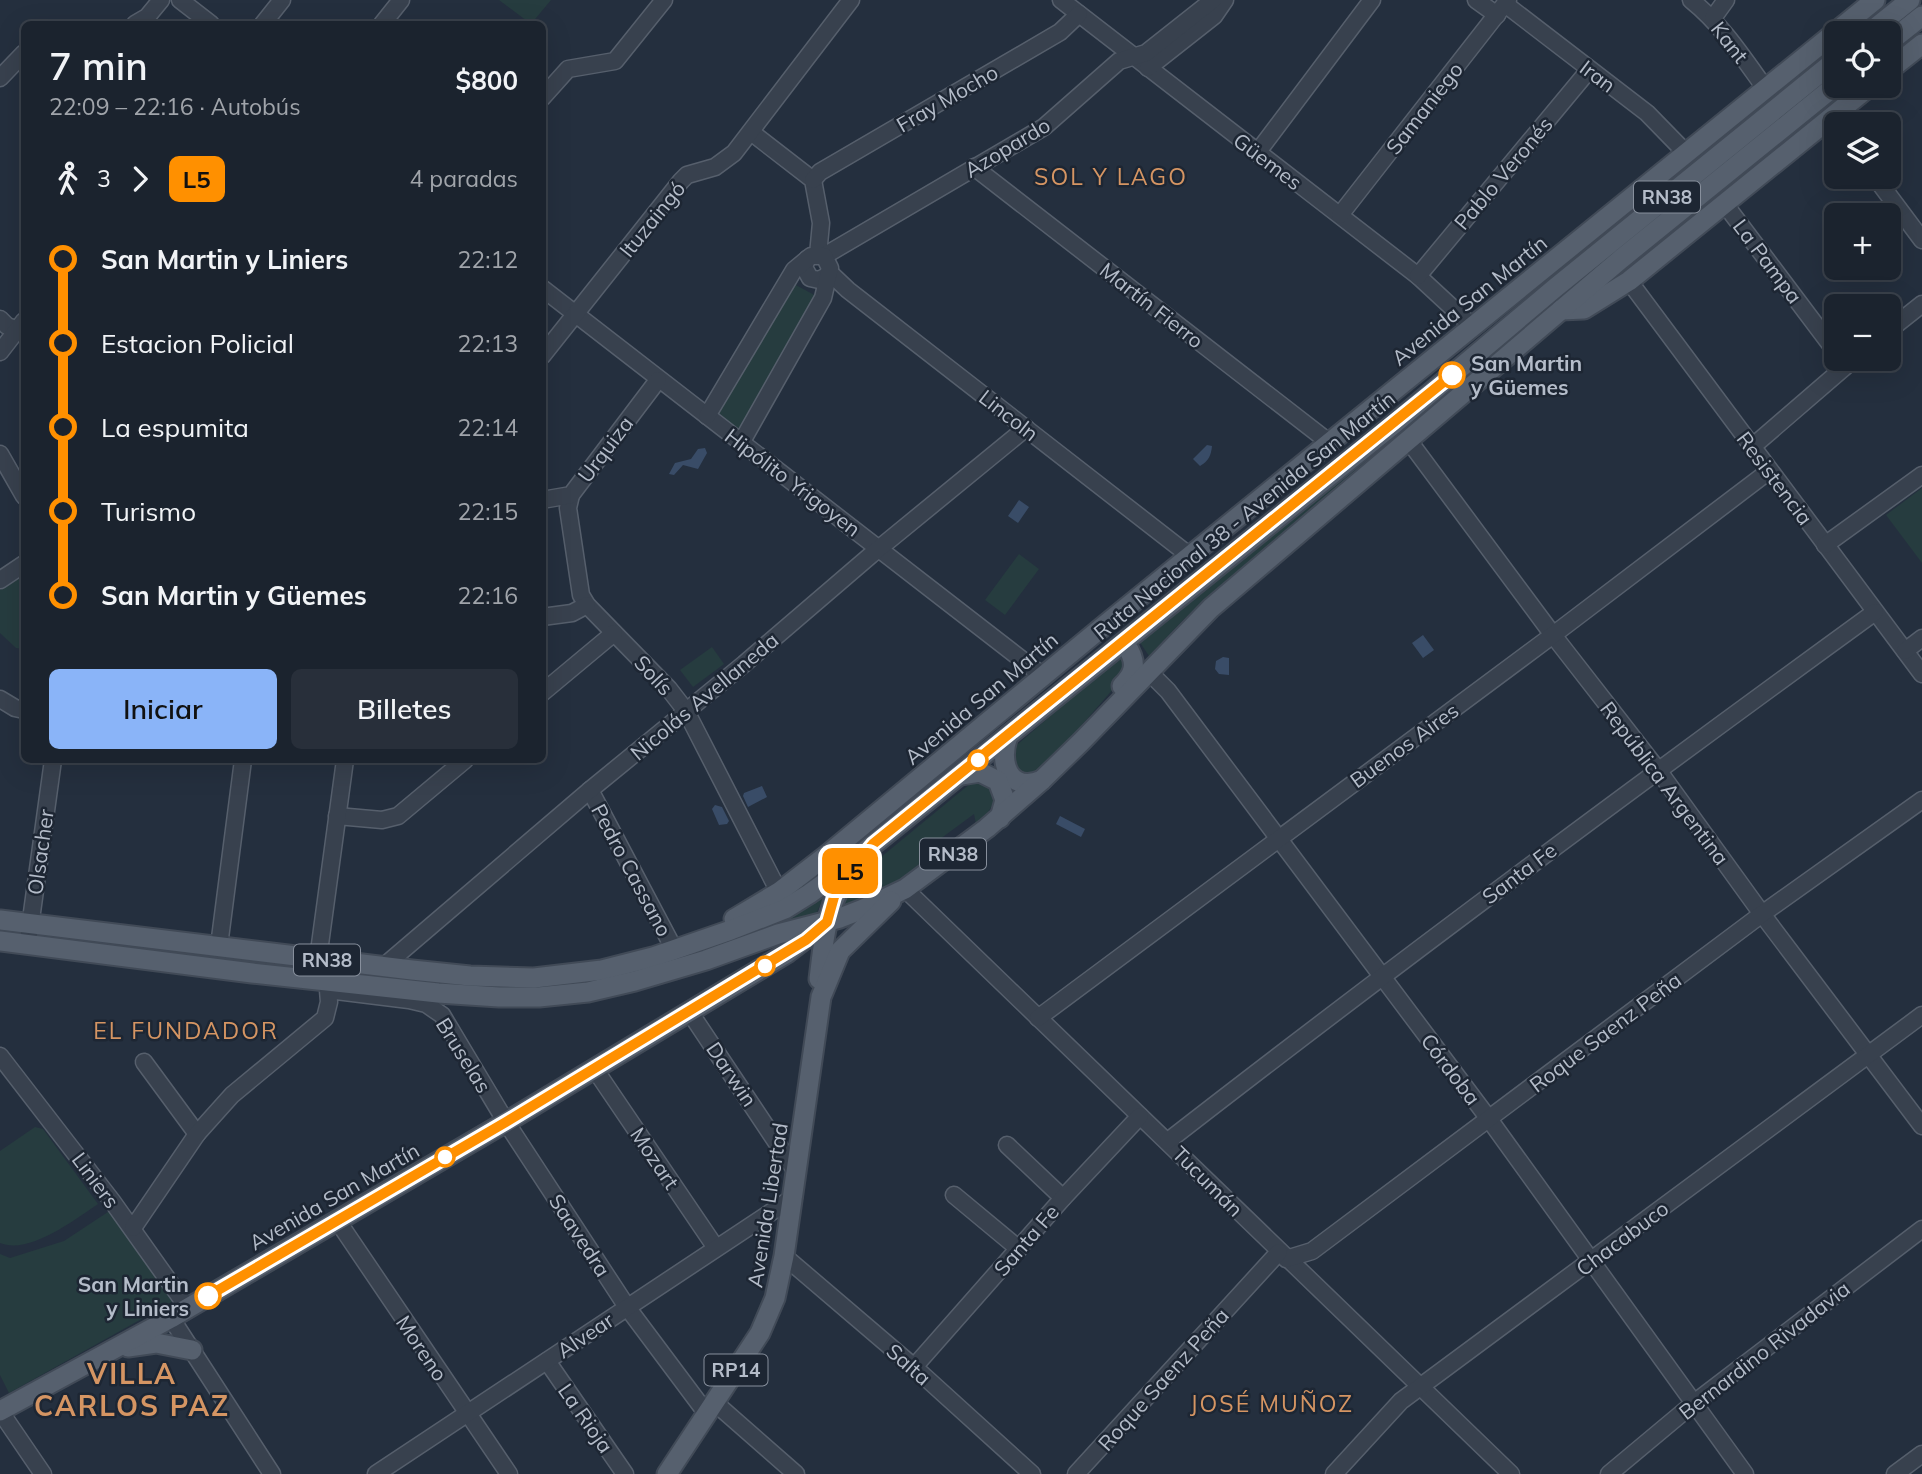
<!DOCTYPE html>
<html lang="es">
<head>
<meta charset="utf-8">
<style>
	:root { --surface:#1b232e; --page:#282f3a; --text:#f1f3f6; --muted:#a0a4aa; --line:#39404a; --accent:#8ab4f8 }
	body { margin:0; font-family:Mulish,sans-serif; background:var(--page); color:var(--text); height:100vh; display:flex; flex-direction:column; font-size:26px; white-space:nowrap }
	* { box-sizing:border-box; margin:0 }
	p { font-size:23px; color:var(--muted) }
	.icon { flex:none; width:38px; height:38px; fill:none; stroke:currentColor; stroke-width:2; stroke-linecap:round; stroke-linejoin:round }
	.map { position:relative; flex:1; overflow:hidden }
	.details { position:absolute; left:21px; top:21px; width:525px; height:742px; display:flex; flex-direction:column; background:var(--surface); border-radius:10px; box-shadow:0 7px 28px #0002,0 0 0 2px var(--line) }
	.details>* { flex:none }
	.badge { padding:0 14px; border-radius:10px; font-size:24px; line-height:46px }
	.fabs { position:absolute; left:1824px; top:21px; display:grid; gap:14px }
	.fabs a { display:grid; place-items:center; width:77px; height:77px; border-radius:10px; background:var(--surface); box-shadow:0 7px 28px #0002,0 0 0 2px var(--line); font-size:35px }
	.map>.badge { position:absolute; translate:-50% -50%; box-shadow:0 0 0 4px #fff }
	.legs { display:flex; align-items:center; gap:10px; height:77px; padding:0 28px; font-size:23px }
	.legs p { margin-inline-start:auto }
	.headline { display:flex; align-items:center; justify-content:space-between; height:119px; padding:0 28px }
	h1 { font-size:38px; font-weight:600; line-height:52px }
	.button { display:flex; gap:14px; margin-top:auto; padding:14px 28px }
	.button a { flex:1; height:80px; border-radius:10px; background:var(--accent); color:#111; font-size:28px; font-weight:600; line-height:80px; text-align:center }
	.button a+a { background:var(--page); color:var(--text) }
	ul { padding:0 28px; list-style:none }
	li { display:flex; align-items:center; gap:24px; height:84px; font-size:26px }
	li i { display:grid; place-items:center; width:10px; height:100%; margin:0 9px; background:currentColor }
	li i::after { content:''; width:18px; height:18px; margin:-9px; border:5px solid; border-radius:50%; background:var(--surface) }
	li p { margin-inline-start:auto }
	li:first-child i { background:linear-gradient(#0000 50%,currentColor 0) }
	li:last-child i { background:linear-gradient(currentColor 50%,#0000 0) }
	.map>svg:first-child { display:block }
	.green { fill:#263c3f }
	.water { fill:#394c67 }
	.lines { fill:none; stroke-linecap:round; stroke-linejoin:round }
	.minor-casing { stroke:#565f6c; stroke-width:19 }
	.major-casing { stroke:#414a57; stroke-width:23 }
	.minor { stroke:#38414e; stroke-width:16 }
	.major { stroke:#56606e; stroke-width:19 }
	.line-1-casing { stroke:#fff; stroke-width:16 }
	.line-1 { stroke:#ff9000; stroke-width:10 }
	.stop-1-dot { fill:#fff; stroke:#ff9000; stroke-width:3.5 }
	.labels { text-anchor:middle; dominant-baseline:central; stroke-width:5; stroke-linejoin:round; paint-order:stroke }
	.shield { fill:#1d2633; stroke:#878f9c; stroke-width:2 }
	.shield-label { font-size:19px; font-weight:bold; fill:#b4bcc9 }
	.street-label { font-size:21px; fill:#b4bcc9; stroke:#1d2633 }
	.stop-label { font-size:21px; font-weight:bold; fill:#b4bcc9; stroke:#1d2633; text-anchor:start }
	.neighbourhood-label { font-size:23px; letter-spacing:2px; fill:#d59563; stroke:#1d2633 }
	.district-label { font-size:28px; font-weight:bold; letter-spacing:2px; fill:#d59563; stroke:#1d2633 }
</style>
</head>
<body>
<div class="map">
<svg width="1922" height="1474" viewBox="0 0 1922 1474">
	<rect width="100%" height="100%" fill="#242f3e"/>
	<g class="green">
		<polygon points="499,0 551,0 531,24"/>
		<polygon points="792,283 820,298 741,443 707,416"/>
		<polygon points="1500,346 1503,347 1415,425 1412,424 1410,422"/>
		<polygon points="1392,437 1395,441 1184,619 1149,656 1139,641"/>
		<polygon points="1922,488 1922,563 1886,515"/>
		<polygon points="1019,554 1039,569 1005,615 985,600"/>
		<polygon points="24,576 24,649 16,648 0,633 0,590"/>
		<polygon points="712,647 724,664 693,687 680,670"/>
		<polygon points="1116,659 1125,660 1128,672 1067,742 1032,777 1015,773 1011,750"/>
		<path d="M979,781C1005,793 992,811 976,824L974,814L921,853C921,857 921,861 919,864C913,877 856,901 841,906L858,876L971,783Z"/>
		<polygon points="825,894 817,912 813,916 685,961 608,982 510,992 378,979 379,975 508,987 538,987 602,978"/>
		<path d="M35,1127L43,1129L98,1204C74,1220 29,1255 0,1243V1151Z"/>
		<polygon points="111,1210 172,1302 9,1393 0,1375 0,1254 10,1258 64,1241"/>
	</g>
	<g class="water">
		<path d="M1207,445L1212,446C1211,455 1209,461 1200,466L1193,459Z"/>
		<polygon points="705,448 707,453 698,469 683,465 674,475 669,474 675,463 691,459 698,449"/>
		<polygon points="1019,500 1029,507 1018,523 1008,516"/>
		<polygon points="1423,635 1434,650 1423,658 1412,643"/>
		<polygon points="1223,657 1229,658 1229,675 1219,674 1215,669 1216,661"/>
		<polygon points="762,786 767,797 748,807 743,796 744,793"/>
		<polygon points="715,805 722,807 729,821 727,824 719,825 712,809"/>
		<polygon points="1060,816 1085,829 1081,837 1056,824"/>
	</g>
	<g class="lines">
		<g class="minor-casing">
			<g id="minor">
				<polyline points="180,0 211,24"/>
				<polyline points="1061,0 1418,276 1472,326"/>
				<polyline points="1476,0 1497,15"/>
				<path d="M1691,0C1722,25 1742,56 1765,88"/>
				<polyline points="1505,4 1647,113 1686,153"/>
				<polyline points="1713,18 1726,0"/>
				<polyline points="135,24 147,17 161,0"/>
				<polyline points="263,24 282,0"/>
				<polyline points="382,24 401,0"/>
				<polyline points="1148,68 1214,16 1225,0"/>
				<polyline points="0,78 24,53"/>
				<polyline points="542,98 568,69 615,61 664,0"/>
				<polyline points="751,132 813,180 821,223 818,255"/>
				<polyline points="1257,153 1372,0"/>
				<polyline points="974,167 1330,443"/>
				<polyline points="1875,177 1922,240"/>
				<polyline points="813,180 820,172 1060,32 1079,14"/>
				<polyline points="1724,203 1836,352"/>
				<polyline points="1340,215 1508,0"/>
				<polyline points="824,256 1044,127 1119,61 1146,53 1213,0"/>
				<polyline points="807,259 804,267 810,278 819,280 827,276"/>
				<polyline points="829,272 848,290 1190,556"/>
				<polyline points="1418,276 1589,70"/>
				<polyline points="1629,281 1922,674"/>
				<polyline points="542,288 1043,676"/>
				<polyline points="0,319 7,326 24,332"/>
				<polyline points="1888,331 1922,304"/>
				<polyline points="0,352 24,321"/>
				<polyline points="542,356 681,181 687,175 715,167 734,153 851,0"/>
				<polyline points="707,416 794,270 811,256 824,256 830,268 823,298 741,443"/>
				<polyline points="1409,441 1553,635 1658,770 1762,914 1922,1126"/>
				<polyline points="1752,447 1854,359"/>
				<polyline points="0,454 24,496"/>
				<polyline points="571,495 568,508 581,595 587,605 669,689 686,711 779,892"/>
				<polyline points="542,500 571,495 658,380"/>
				<polyline points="1825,545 1922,475"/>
				<polyline points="0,580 24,564"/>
				<polyline points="542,617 572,613 587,605"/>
				<polyline points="1905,651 1922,638"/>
				<polyline points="1148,671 1168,691 1489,1119 1745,1474"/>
				<polyline points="542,693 614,633"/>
				<polyline points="0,699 15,708 24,710"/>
				<polyline points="590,790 674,949"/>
				<polyline points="337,816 382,820 398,816 465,760"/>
				<polyline points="905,889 1511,1474"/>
				<polyline points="29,934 53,760"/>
				<polyline points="219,946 243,760"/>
				<polyline points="318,959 345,760"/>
				<polyline points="383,967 590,790 744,664 871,555 1026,428"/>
				<polyline points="689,1011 797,1173"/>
				<polyline points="1038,1018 1553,635 1769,471"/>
				<polyline points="0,1056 112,1201 188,1308"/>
				<polyline points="144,1062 197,1134"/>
				<polyline points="594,1068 716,1248"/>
				<path d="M1168,1141C1401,960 1637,785 1875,612"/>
				<polyline points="1007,1145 1063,1198"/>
				<polyline points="954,1195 1019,1249"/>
				<polyline points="337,1220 509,1474"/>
				<polyline points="133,1228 197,1134 232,1095 325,1018 329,1002 328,990 409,1000 426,1004 442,1015 506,1122 627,1307 707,1414"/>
				<polyline points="784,1256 914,1367 1032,1474"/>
				<polyline points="1286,1259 1312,1251 1762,914 1922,800"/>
				<polyline points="171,1318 272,1474"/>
				<polyline points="547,1361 625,1474"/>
				<polyline points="914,1367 1063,1198 1140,1116"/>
				<polyline points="714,1402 796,1474"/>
				<polyline points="0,1411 43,1474"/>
				<polyline points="376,1474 794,1197"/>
				<polyline points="1076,1474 1279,1252"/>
				<polyline points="1334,1474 1401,1401 1922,1015"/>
				<polyline points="1609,1474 1694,1403 1922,1229"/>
				<polyline points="1895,1474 1922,1454"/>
			</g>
		</g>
		<g class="major-casing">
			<g id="major">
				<polyline points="1869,33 1910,0"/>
				<polyline points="1888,43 1922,16"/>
				<polyline points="1888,71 1922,44"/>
				<polyline points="1561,310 1584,309 1629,281 1870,86"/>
				<path d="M1122,686C1134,674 1137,665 1129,650"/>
				<path d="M1008,736C998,762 1009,794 1042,780"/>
				<polyline points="961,775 980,772 998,781 1005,800 1000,818"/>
				<polyline points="734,919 779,892 827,855 1106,624 1875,0"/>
				<polyline points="0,920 412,970 470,976 534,978 602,970 653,957 731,930 785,909 809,894 833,877 1395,423 1555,288 1836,60"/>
				<polyline points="0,941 252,973 438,993 499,997 539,997 588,992 635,981 706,960 778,934 840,918 863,909 905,889 987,828 1042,780 1081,742 1211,608 1621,259 1836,85"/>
				<path d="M819,979C824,940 826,900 852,869"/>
				<polyline points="128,1347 156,1343 192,1350"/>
				<polyline points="0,1411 171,1318 506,1122 787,953 826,923"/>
				<polyline points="667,1474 760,1333 775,1298 784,1256 821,997 840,951 891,901"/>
			</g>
		</g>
		<use href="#minor" class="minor"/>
		<use href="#major" class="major"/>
	</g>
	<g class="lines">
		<g class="line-1-casing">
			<polyline id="line-1" points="208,1296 506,1122 806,940 827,922 834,897 844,878 873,844 1452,375"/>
		</g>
		<use href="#line-1" class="line-1"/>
	</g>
	<g class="stop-1-dot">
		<circle cx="1452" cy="375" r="12"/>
		<circle cx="978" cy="760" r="9"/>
		<circle cx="765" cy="966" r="9"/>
		<circle cx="445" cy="1157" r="9"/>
		<circle cx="208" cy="1296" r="12"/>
	</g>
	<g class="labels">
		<g class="shield">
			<rect x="1634" y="181.5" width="66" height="31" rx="5"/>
			<rect x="920" y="838.5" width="66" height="31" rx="5"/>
			<rect x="294" y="944.5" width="66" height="31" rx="5"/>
			<rect x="704.5" y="1354.5" width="63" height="31" rx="5"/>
		</g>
		<g class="shield-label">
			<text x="1667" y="197">RN38</text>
			<text x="953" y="854">RN38</text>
			<text x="327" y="960">RN38</text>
			<text x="736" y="1370">RP14</text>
		</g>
		<g class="street-label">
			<text transform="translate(1730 42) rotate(52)">Kant</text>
			<text transform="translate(1598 76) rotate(37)">Iran</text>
			<text transform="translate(947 98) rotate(-30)">Fray Mocho</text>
			<text transform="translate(1424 108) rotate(-52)">Samaniego</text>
			<text transform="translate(1007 147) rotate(-31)">Azopardo</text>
			<text transform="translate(1268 161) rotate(37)">Güemes</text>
			<text transform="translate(1503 173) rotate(-50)">Pablo Veronés</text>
			<text transform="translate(652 219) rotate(-51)">Ituzaingó</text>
			<text transform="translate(1768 261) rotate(53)">La Pampa</text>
			<text transform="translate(1469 300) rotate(-39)">Avenida San Martín</text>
			<text transform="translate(1152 305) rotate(38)">Martín Fierro</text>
			<text transform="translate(1009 415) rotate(38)">Lincoln</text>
			<text transform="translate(605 449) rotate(-53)">Urquiza</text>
			<text transform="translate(1775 478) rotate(53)">Resistencia</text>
			<text transform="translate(793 482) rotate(37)">Hipólito Yrigoyen</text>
			<text transform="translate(1244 515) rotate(-39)">Ruta Nacional 38 - Avenida San Martín</text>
			<text transform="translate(654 675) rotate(47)">Solís</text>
			<text transform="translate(704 696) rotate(-40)">Nicolás Avellaneda</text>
			<text transform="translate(981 698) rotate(-40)">Avenida San Martín</text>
			<text transform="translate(1404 745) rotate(-36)">Buenos Aires</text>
			<text transform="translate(1665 783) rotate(53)">República Argentina</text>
			<text transform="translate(40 852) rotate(-82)">Olsacher</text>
			<text transform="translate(632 870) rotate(62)">Pedro Cassano</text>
			<text transform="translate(1519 873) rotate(-37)">Santa Fe</text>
			<text transform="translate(1605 1032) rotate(-37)">Roque Saenz Peña</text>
			<text transform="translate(464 1055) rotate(58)">Bruselas</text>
			<text transform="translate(1451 1069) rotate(53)">Córdoba</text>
			<text transform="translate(732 1074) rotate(56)">Darwin</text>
			<text transform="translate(655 1158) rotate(56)">Mozart</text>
			<text transform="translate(96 1180) rotate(53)">Liniers</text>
			<text transform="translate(1208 1181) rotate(45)">Tucumán</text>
			<text transform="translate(334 1196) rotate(-30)">Avenida San Martín</text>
			<text transform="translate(767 1205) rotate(-81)">Avenida Libertad</text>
			<text transform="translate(580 1235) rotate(57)">Saavedra</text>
			<text transform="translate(1622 1238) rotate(-37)">Chacabuco</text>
			<text transform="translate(1026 1240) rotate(-49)">Santa Fe</text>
			<text transform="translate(585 1335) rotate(-34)">Alvear</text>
			<text transform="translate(422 1348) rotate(56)">Moreno</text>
			<text transform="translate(1764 1350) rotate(-38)">Bernardino Rivadavia</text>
			<text transform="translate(909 1364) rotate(41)">Salta</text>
			<text transform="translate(1163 1379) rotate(-48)">Roque Saenz Peña</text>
			<text transform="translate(586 1418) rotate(55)">La Rioja</text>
		</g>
		<g class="stop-label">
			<text x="1471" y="363">San Martin<tspan x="1471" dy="24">y Güemes</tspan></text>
			<text x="189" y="1284" text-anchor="end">San Martin<tspan x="189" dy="24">y Liniers</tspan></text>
		</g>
		<g class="neighbourhood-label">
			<text x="1111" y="176">SOL Y LAGO</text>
			<text x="186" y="1030">EL FUNDADOR</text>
			<text x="1272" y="1403">JOSÉ MUÑOZ</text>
		</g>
		<g class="district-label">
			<text x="132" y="1373">VILLA<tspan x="132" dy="32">CARLOS PAZ</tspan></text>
		</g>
	</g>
</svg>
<div class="fabs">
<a><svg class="icon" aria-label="locate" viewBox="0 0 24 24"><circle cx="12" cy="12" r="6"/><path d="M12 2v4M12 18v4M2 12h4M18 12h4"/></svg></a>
<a><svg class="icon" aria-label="layers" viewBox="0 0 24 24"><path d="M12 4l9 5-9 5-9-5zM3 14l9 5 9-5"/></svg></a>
<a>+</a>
<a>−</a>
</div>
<b class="badge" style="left:850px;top:871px;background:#ff9000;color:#111">L5</b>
<section class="details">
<div class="headline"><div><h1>7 min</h1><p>22:09 – 22:16 · Autobús</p></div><b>$800</b></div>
<div class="legs"><svg class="icon" aria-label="walk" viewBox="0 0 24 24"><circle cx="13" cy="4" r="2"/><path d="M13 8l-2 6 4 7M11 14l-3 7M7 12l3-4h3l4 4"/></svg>3<svg class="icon" aria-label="forward" viewBox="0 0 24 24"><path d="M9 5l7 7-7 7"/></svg><b class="badge" style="background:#ff9000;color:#111">L5</b><p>4 paradas</p></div>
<ul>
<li><i style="color:#ff9000"></i><b>San Martin y Liniers</b><p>22:12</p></li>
<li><i style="color:#ff9000"></i><span>Estacion Policial</span><p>22:13</p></li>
<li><i style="color:#ff9000"></i><span>La espumita</span><p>22:14</p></li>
<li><i style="color:#ff9000"></i><span>Turismo</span><p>22:15</p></li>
<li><i style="color:#ff9000"></i><b>San Martin y Güemes</b><p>22:16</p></li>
</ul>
<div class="button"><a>Iniciar</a><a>Billetes</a></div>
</section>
</div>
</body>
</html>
